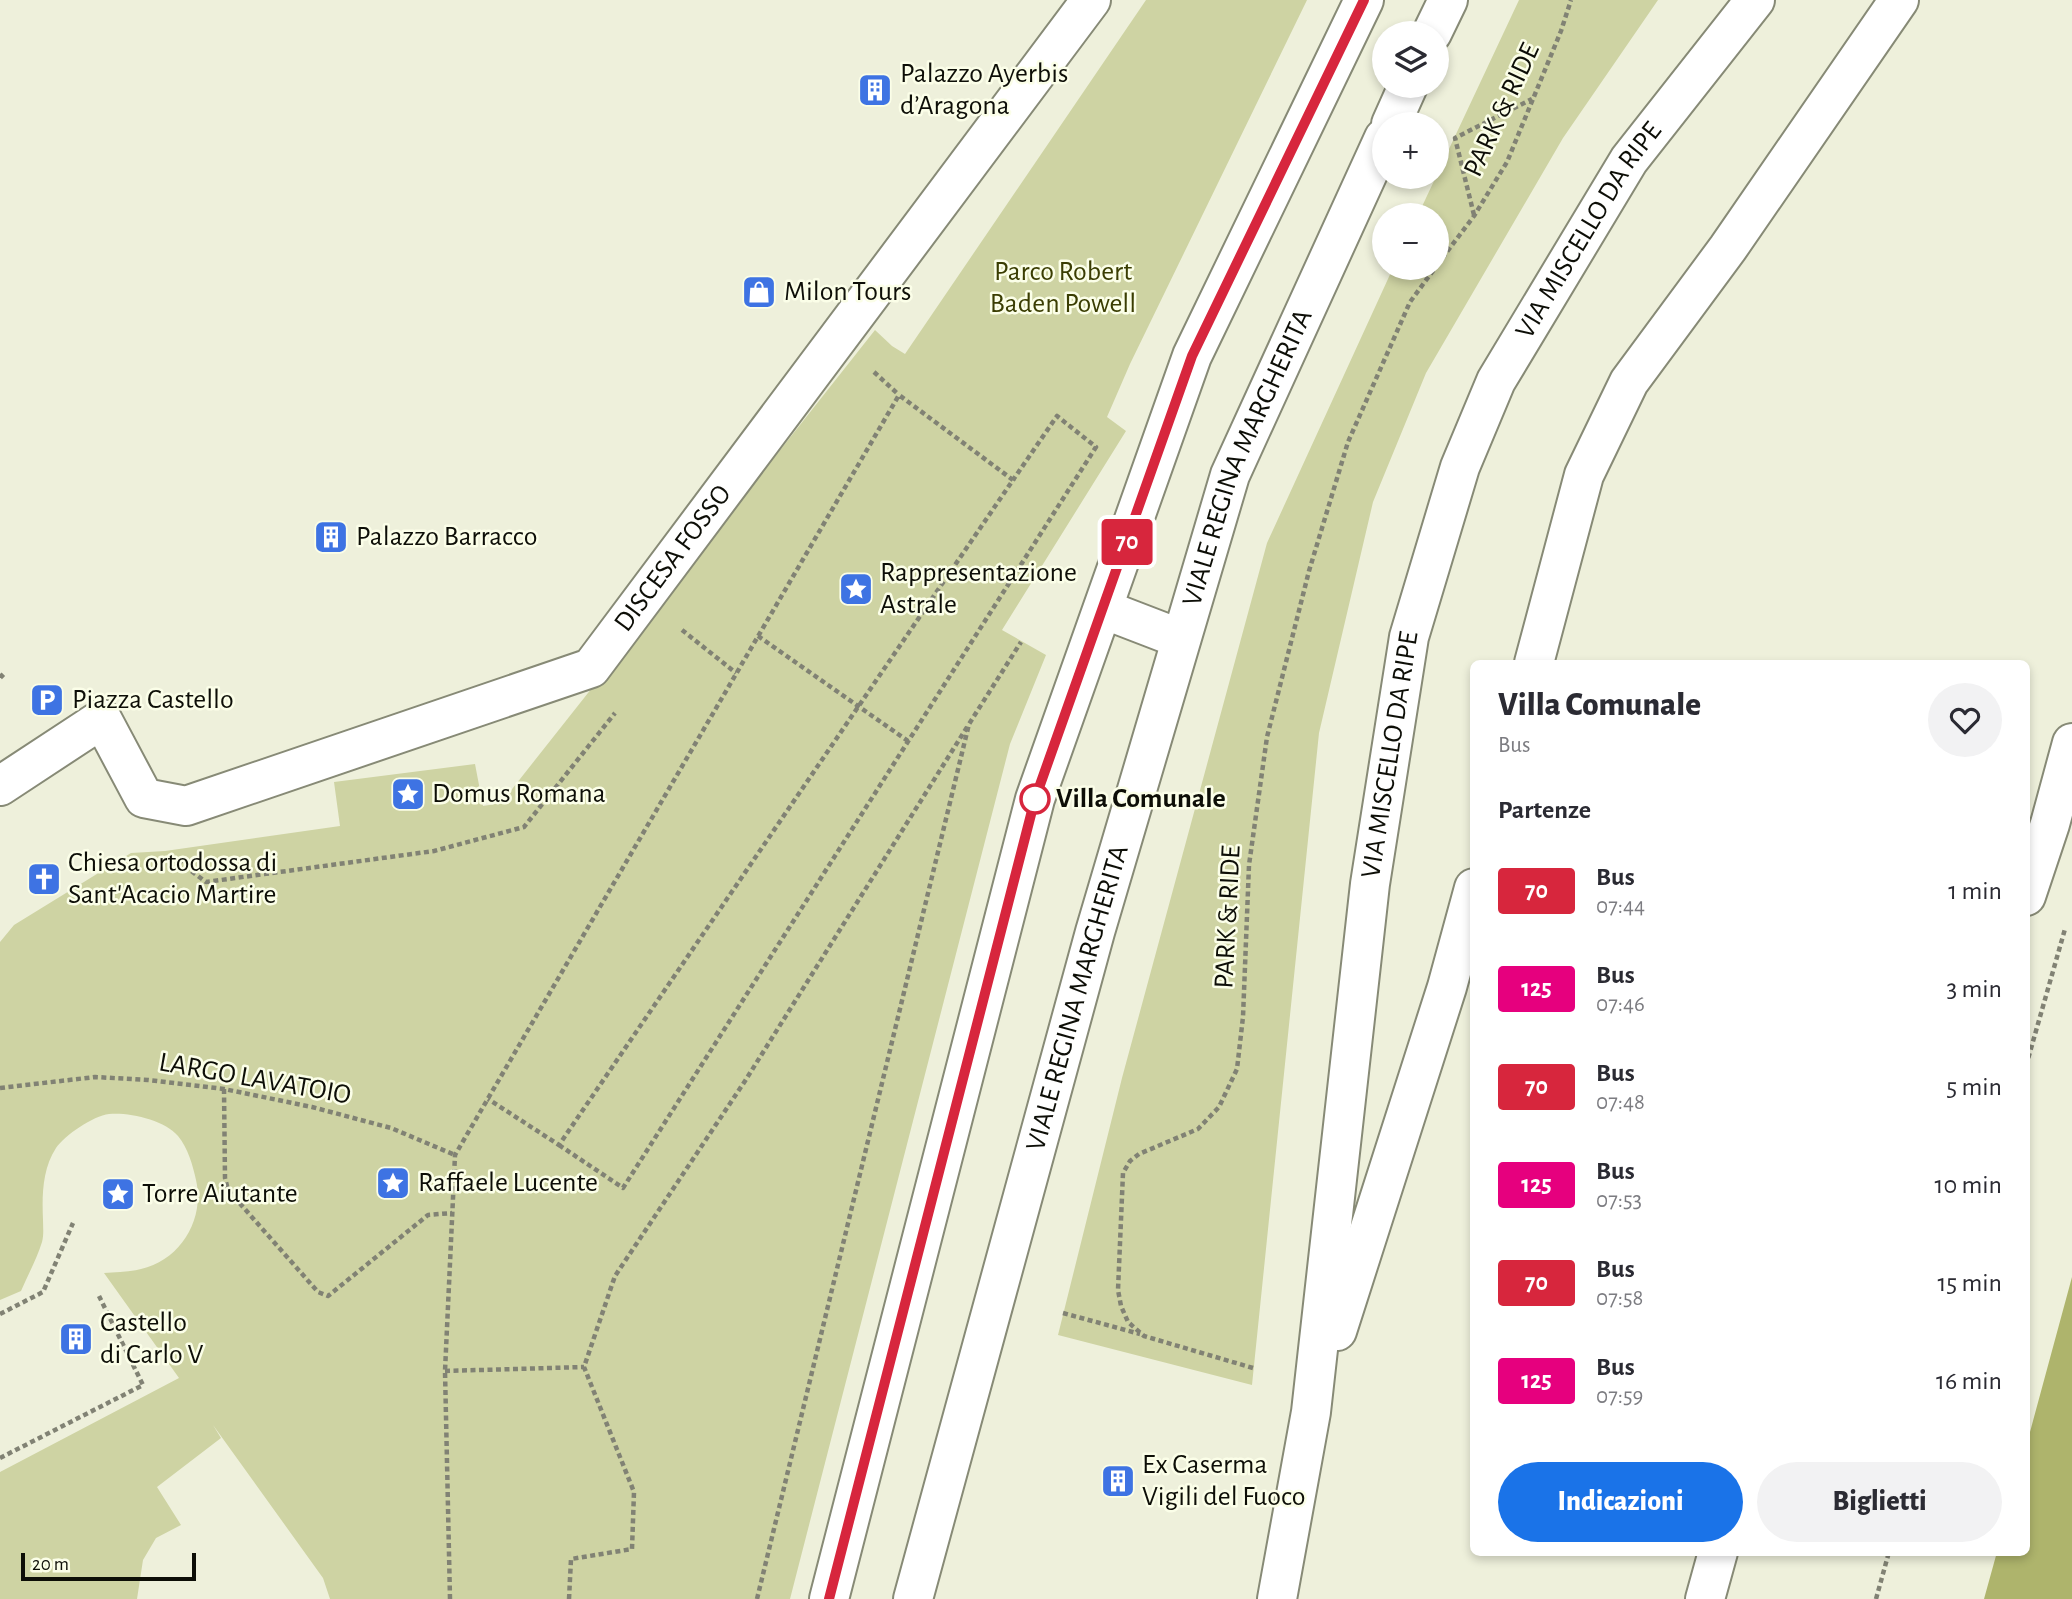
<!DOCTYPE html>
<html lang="it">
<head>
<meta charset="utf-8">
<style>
	:root { --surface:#fff; --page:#f2f2f3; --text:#2b2b33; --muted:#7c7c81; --accent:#1a73e8 }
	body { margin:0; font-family:"Alegreya Sans",sans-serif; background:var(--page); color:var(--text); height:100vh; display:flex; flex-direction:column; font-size:26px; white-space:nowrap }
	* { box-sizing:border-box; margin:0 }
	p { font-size:23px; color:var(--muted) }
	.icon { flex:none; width:38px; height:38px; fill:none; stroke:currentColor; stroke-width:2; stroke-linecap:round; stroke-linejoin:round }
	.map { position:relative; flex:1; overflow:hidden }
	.sheet { position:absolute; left:1470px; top:660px; width:560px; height:896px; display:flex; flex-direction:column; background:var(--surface); border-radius:10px; box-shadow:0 4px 10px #0003 }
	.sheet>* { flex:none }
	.badge { padding:0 14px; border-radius:5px; font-size:24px; line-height:46px }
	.fabs { position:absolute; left:1372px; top:21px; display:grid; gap:14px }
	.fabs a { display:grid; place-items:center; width:77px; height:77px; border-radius:50%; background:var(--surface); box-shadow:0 4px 10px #0003; font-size:35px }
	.scale { position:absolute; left:21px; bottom:18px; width:175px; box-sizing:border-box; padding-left:7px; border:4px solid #0d0e07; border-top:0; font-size:19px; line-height:24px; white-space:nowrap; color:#0d0e07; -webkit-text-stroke:5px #fbfee8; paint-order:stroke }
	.map>.badge { position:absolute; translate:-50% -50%; box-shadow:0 0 0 4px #fff }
	h2 { padding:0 28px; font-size:26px; line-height:63px }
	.round { display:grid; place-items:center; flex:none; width:74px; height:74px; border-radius:37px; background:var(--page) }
	.head { display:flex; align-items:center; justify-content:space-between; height:119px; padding:0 28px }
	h1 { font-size:33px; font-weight:800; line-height:52px }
	.primary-button { display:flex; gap:14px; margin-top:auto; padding:14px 28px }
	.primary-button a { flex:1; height:80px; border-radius:42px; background:var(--accent); color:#fff; font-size:28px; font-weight:800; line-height:80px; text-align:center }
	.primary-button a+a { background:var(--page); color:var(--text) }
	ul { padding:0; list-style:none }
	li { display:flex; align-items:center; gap:21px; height:98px; padding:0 28px }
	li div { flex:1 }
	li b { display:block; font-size:26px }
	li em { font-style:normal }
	li .badge { min-width:77px; font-weight:700; text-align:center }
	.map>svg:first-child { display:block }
	.green { fill:#ced3a3 }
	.water { fill:#aeb46c }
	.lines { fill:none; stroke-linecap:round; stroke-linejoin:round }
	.minor-casing { stroke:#878a76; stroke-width:42 }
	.path { stroke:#818274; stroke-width:4.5; stroke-dasharray:5 3.5; stroke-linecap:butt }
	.minor { stroke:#fff; stroke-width:38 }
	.line-casing { stroke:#fff; stroke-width:16 }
	.line { stroke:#d7263d; stroke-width:10 }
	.stop-dot { fill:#fff; stroke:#d7263d; stroke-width:3.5 }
	.labels { text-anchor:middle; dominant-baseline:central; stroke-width:5; stroke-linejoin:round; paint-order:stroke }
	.poi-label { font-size:28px; fill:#0d0e07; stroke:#fbfee8; text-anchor:start }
	.street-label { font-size:28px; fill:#0d0e07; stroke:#fbfee8 }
	.park-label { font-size:28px; fill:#3a3d02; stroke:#fbfee8 }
	.stop-label { font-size:28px; font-weight:bold; fill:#0d0e07; stroke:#fbfee8; text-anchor:start }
</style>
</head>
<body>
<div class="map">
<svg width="2072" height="1599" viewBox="0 0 2072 1599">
	<rect width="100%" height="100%" fill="#eef0db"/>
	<g class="green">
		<path d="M1146,0H1307L1130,364L1107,417L1126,431L1002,630L1046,655L1010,744L790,1599H330L323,1578L213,1425L221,1438L157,1487L181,1525L156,1538L143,1560L137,1599H0V1472L179,1378L104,1273C116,1272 129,1272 141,1269C181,1260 205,1219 196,1180C193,1166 188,1148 178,1136C165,1120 129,1112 109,1114C93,1116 65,1135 56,1148C42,1169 42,1197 43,1220C43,1227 44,1235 42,1242C37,1258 28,1275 21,1291L0,1300V942L14,925L131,853L165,851L340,826L334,782L475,764L483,806L501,803L875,330L892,346L905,354Z"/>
		<polygon points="1519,0 1658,0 1563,138 1426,373 1373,502 1319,733 1252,1385 1058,1335 1122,1078 1267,543 1393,268 1437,268 1437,215 1418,215"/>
	</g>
	<polygon class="water" points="2072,1277 2072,1599 1984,1599 1997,1552 2026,1552 2027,1443"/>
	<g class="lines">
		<g class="minor-casing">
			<g id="minor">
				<polyline points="1432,33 1448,0"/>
				<polyline points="1391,124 1408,86"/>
				<polyline points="1103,609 1181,639"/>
				<polyline points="1534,663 1584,475 1629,382 1728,248 1899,0"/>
				<path id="s1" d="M0,786L102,719L144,798L186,806L591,668L1091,0"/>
				<polyline points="2026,896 2050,824 2072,743"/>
				<polyline points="1337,1331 1447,987 1474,888"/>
				<polyline points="829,1599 1035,799 1192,356 1364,0"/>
				<path id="s2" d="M913,1599L1095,932L1230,475L1384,138"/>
				<path id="s3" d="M1277,1599L1311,1412L1370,884L1409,637L1460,467L1496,381L1629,160L1755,0"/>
				<polyline points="1705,1599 1718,1552"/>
			</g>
		</g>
		<g class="path">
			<polyline points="1474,215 1455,138 1532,99"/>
			<polyline points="1437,265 1474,216 1507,162 1561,31 1571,0"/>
			<polyline points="874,372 899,395"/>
			<polyline points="682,630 736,673"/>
			<polyline points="758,636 908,741"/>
			<polyline points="0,674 4,678"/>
			<polyline points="171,856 206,882 434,851 524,827 615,713"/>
			<polyline points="2026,1066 2065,929"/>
			<polyline points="0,1088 95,1077 148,1080 224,1089 312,1107 391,1128 455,1155"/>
			<polyline points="224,1089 225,1178 228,1190 318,1292 328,1296 428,1215 452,1213"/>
			<polyline points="559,1145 623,1188 1096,447 1057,416 1013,480"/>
			<polyline points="1063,1313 1140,1334"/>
			<polyline points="0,1314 43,1292 73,1223"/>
			<polyline points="1253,1368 1144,1336 1128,1322 1121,1306 1118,1290 1123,1173 1130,1161 1139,1154 1198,1129 1219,1107 1237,1069 1243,1017 1249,865 1267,737 1309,571 1348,442 1410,302 1435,268"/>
			<polyline points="445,1371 584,1367"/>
			<polyline points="0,1458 143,1385 99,1296"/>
			<polyline points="450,1599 445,1371 455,1155 899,395 1013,480 559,1145 488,1099"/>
			<polyline points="569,1599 571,1559 632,1549 634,1492 584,1367 615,1276 745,1081 969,724"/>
			<polyline points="757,1599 969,724 1021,642"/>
			<polyline points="1876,1599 1889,1552"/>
		</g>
		<use href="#minor" class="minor"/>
	</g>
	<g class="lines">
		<g class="line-casing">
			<polyline id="line" points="829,1599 1035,799 1192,356 1364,0"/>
		</g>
		<use href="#line" class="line"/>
	</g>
	<defs>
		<g id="building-square" transform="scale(1.75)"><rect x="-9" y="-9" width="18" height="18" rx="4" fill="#3e73e3" stroke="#fbfee8"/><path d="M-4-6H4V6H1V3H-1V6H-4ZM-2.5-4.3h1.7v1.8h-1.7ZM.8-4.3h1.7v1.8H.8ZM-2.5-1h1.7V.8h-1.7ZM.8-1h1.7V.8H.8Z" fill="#fff"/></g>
		<g id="shop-square" transform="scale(1.75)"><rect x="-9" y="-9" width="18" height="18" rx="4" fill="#3e73e3" stroke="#fbfee8"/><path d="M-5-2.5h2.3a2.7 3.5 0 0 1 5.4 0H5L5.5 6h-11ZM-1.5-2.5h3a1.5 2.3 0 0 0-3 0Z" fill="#fff"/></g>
		<g id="sight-square" transform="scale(1.75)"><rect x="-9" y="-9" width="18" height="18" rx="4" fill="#3e73e3" stroke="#fbfee8"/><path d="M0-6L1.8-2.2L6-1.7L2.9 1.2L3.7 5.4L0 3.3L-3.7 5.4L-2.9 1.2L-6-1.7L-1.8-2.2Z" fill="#fff"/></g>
		<g id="parking-square" transform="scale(1.75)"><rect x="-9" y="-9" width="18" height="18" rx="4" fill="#3e73e3" stroke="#fbfee8"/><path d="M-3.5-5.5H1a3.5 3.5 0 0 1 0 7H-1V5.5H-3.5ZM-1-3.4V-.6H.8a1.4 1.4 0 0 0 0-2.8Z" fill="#fff"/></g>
		<g id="church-square" transform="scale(1.75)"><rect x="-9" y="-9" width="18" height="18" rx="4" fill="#3e73e3" stroke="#fbfee8"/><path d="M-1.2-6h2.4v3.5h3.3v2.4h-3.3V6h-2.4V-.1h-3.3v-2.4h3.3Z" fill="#fff"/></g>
	</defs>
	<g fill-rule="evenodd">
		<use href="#building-square" x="875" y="90"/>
		<use href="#shop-square" x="759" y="292"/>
		<use href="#building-square" x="331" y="537"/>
		<use href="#sight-square" x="856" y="589"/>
		<use href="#parking-square" x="47" y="700"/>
		<use href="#sight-square" x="408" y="794"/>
		<use href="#church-square" x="44" y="879"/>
		<use href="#sight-square" x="393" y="1183"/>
		<use href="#sight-square" x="118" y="1194"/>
		<use href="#building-square" x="76" y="1339"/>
		<use href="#building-square" x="1118" y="1481"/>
	</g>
	<circle class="stop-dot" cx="1035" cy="799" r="14"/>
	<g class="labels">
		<g class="poi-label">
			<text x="900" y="74">Palazzo Ayerbis<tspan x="900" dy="32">d’Aragona</tspan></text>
			<text x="784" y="292">Milon Tours</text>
			<text x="356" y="537">Palazzo Barracco</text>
			<text x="880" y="573">Rappresentazione<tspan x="880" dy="32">Astrale</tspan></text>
			<text x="72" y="700">Piazza Castello</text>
			<text x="432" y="794">Domus Romana</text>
			<text x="68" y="863">Chiesa ortodossa di<tspan x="68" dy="32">Sant'Acacio Martire</tspan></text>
			<text x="418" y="1183">Raffaele Lucente</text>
			<text x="142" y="1194">Torre Aiutante</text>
			<text x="100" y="1323">Castello<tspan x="100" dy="32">di Carlo V</tspan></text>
			<text x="1142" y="1465">Ex Caserma<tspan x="1142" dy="32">Vigili del Fuoco</tspan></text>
		</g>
		<g class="street-label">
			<text transform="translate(1502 110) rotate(-65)">PARK &amp; RIDE</text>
			<text stroke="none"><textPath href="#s3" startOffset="1419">VIA MISCELLO DA RIPE</textPath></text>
			<text stroke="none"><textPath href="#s2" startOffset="1190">VIALE REGINA MARGHERITA</textPath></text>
			<text stroke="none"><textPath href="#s1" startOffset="819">DISCESA FOSSO</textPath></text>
			<text stroke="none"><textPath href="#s3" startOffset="852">VIA MISCELLO DA RIPE</textPath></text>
			<text transform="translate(1228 917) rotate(-87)">PARK &amp; RIDE</text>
			<text stroke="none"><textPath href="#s2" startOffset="623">VIALE REGINA MARGHERITA</textPath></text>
			<text transform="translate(255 1079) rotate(10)">LARGO LAVATOIO</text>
		</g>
		<g class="park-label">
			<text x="1063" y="272">Parco Robert<tspan x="1063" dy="32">Baden Powell</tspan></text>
		</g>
		<g class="stop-label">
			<text x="1056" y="799">Villa Comunale</text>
		</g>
	</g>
</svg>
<div class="fabs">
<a><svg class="icon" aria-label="layers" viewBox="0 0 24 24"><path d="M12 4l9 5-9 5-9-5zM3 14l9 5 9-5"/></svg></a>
<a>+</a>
<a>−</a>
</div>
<div class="scale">20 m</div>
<b class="badge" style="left:1127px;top:542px;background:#d7263d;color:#fff">70</b>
<section class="sheet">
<div class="head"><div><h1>Villa Comunale</h1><p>Bus</p></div><a class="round"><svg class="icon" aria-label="heart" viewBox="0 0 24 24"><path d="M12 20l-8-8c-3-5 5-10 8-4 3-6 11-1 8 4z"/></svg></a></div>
<h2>Partenze</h2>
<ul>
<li><span class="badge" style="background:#d7263d;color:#fff">70</span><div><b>Bus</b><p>07:44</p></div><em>1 min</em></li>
<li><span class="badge" style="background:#e6007e;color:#fff">125</span><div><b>Bus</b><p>07:46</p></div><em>3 min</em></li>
<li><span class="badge" style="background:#d7263d;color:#fff">70</span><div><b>Bus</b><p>07:48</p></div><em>5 min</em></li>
<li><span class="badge" style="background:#e6007e;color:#fff">125</span><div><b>Bus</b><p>07:53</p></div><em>10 min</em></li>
<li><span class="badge" style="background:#d7263d;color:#fff">70</span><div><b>Bus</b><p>07:58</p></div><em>15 min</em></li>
<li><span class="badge" style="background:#e6007e;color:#fff">125</span><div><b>Bus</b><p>07:59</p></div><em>16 min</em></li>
</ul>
<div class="primary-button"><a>Indicazioni</a><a>Biglietti</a></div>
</section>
</div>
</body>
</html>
